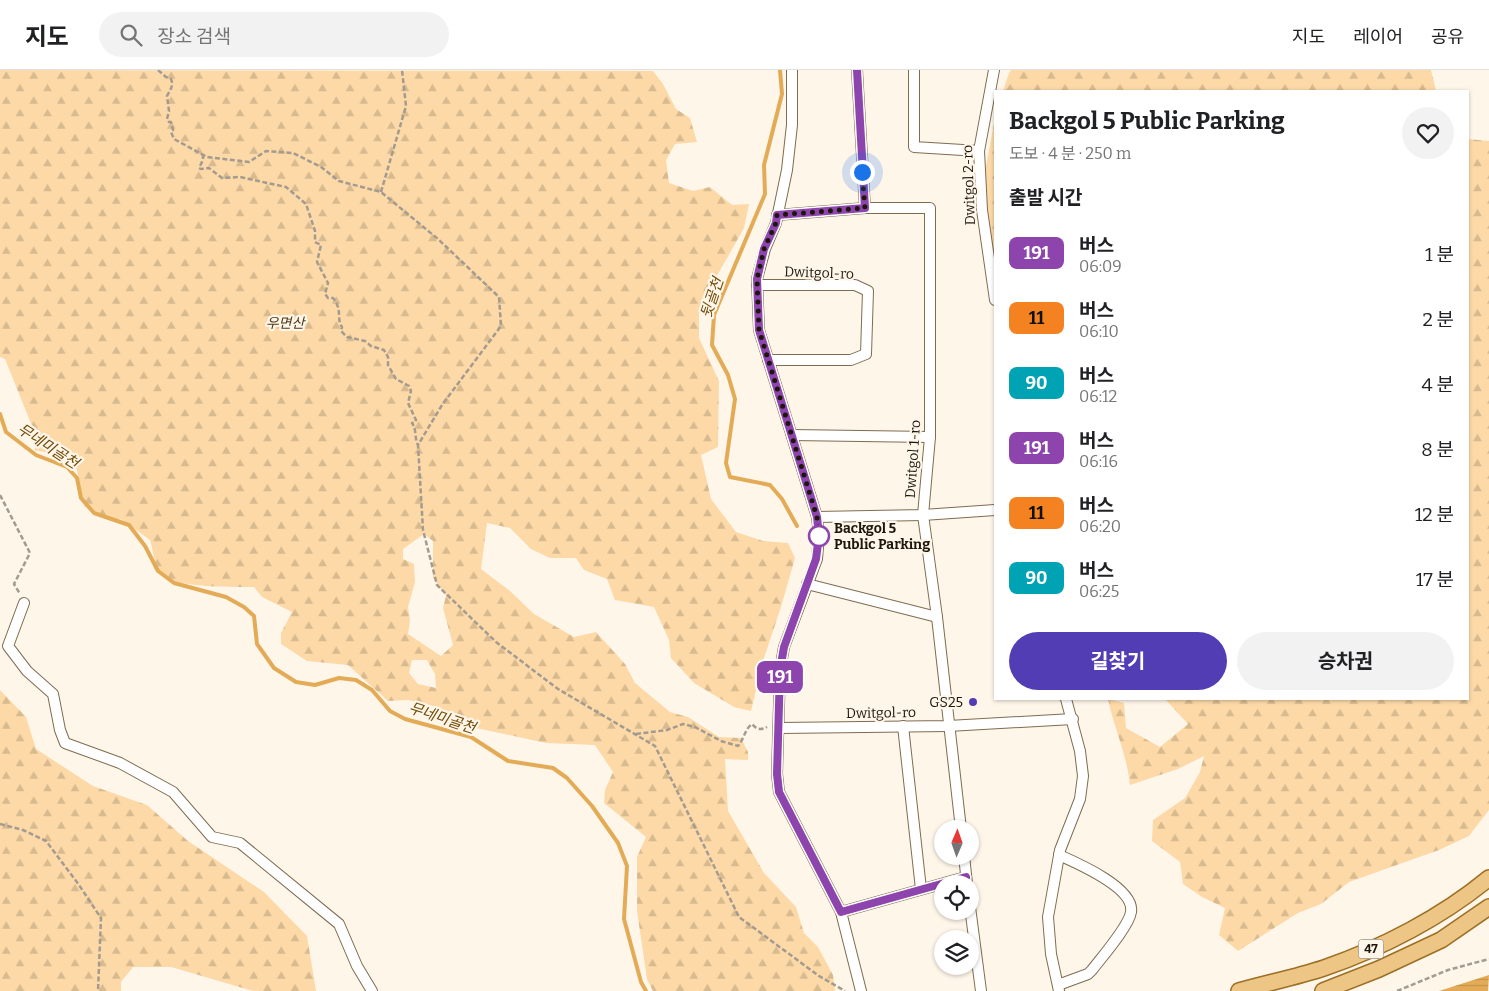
<!DOCTYPE html>
<html lang="ko">
<head>
<meta charset="utf-8">
<style>
	:root { --surface:#fff; --page:#f2f2f2; --text:#202124; --muted:#757577; --line:#e0e0e0; --accent:#533db5 }
	body { margin:0; font-family:Bitter,"Noto Sans KR",serif; background:var(--page); color:var(--text); height:100vh; display:flex; flex-direction:column; font-size:19px; white-space:nowrap }
	* { box-sizing:border-box; margin:0 }
	p { font-size:16px; color:var(--muted) }
	.icon { flex:none; width:28px; height:28px; fill:none; stroke:currentColor; stroke-width:2; stroke-linecap:round; stroke-linejoin:round }
	.map { position:relative; flex:1; overflow:hidden }
	.drawer { position:absolute; left:994px; top:20px; width:475px; height:610px; display:flex; flex-direction:column; background:var(--surface); border-radius:0px; box-shadow:0 1px 4px #0004 }
	.drawer>* { flex:none }
	.badge { padding:0 10px; border-radius:8px; font-size:18px; line-height:32px }
	.needle { width:32px; rotate:2deg }
	.controls { position:absolute; left:934px; top:750px; display:grid; gap:10px }
	.controls a { display:grid; place-items:center; width:45px; height:45px; border-radius:50%; background:var(--surface); box-shadow:0 1px 4px #0004; font-size:25px }
	.you { position:absolute; width:25px; height:25px; margin:-12px; border:4px solid #fff; border-radius:50%; background:#1a73e8; box-shadow:0 0 0 8px #1a73e833 }
	.map>.badge { position:absolute; translate:-50% -50%; box-shadow:0 0 0 2px #fff }
	h2 { padding:0 15px; font-size:19px; line-height:45px }
	.round { display:grid; place-items:center; flex:none; width:52px; height:52px; border-radius:26px; background:var(--page) }
	.summary { display:flex; align-items:center; justify-content:space-between; height:85px; padding:0 15px }
	h1 { font-size:24px; font-weight:700; line-height:38px }
	.cta { display:flex; gap:10px; margin-top:auto; padding:10px 15px }
	.cta a { flex:1; height:58px; border-radius:30px; background:var(--accent); color:#fff; font-size:20px; font-weight:700; line-height:58px; text-align:center }
	.cta a+a { background:var(--page); color:var(--text) }
	ul { padding:0; list-style:none }
	li { display:flex; align-items:center; gap:15px; height:65px; padding:0 15px }
	li div { flex:1 }
	li b { display:block; font-size:19px }
	li em { font-style:normal }
	li .badge { min-width:55px; font-weight:700; text-align:center }
	header { display:flex; align-items:center; gap:30px; box-sizing:border-box; height:70px; padding:0 25px; background:var(--surface); border-bottom:1px solid var(--line) }
	header strong { font-size:24px }
	nav { display:flex; gap:28px; margin-inline-start:auto; font-size:18px }
	.search { width:350px; height:45px; background:var(--page); display:flex; align-items:center; gap:12px; box-sizing:border-box; padding:0 18px; border-radius:28px; color:var(--muted); font-size:19px }
	.map>svg:first-child { display:block }
	.forest { fill:url(#forest-firs); fill-rule:evenodd }
	.water { fill:url(#water-rules) }
	.lines { fill:none; stroke-linecap:round; stroke-linejoin:round }
	.stream { stroke:#e4ab57; stroke-width:4 }
	.minor-casing { stroke:#7f6c51; stroke-width:12 }
	.primary-casing { stroke:#9c6f25; stroke-width:18 }
	.path { stroke:#a39b8f; stroke-width:2.5; stroke-dasharray:5 2.5; stroke-linecap:butt }
	.minor { stroke:#fff; stroke-width:10 }
	.primary { stroke:#edc585; stroke-width:15 }
	.line-casing { stroke:#fff; stroke-width:11 }
	.line { stroke:#8e44ad; stroke-width:8 }
	.walk { stroke:#1d160b; stroke-width:5; stroke-dasharray:0 9 }
	.stop-dot { fill:#fff; stroke:#8e44ad; stroke-width:2.5 }
	.poi-dot { fill:#533db5; stroke:#fff6ea; stroke-width:2 }
	.labels { text-anchor:middle; dominant-baseline:central; stroke-width:4.5; stroke-linejoin:round; paint-order:stroke }
	.shield { fill:#fff6ea; stroke:#61594e; stroke-width:1 }
	.shield-label { font-size:12px; font-weight:bold; fill:#1d160b }
	.street-label { font-size:14px; fill:#1d160b; stroke:#fff6ea }
	.park-label { font-size:14px; font-style:italic; fill:#4f3714; stroke:#fff6ea }
	.stop-label { font-size:14px; font-weight:bold; fill:#1d160b; stroke:#fff6ea; text-anchor:start }
	.poi-label { font-size:14px; fill:#1d160b; stroke:#fff6ea; text-anchor:end }
	.water-label { font-size:15px; font-style:italic; fill:#724c08; stroke:#fff6ea }
</style>
</head>
<body>
<header>
<strong>지도</strong>
<div class="search"><svg class="icon" aria-label="search" viewBox="0 0 24 24"><circle cx="10" cy="10" r="6"/><path d="M15 15l6 6"/></svg>장소 검색</div>
<nav><a>지도</a><a>레이어</a><a>공유</a></nav>
</header>
<div class="map">
<svg width="1489" height="921" viewBox="0 0 1489 921">
	<defs>
		<pattern id="forest-firs" width="22" height="20" patternUnits="userSpaceOnUse" patternTransform="scale(1.25)"><rect width="22" height="20" fill="#fdd9a8"/><path d="M5 1l3.5 6h-7zM16 11l3.5 6h-7z" fill="#d8ba8f"/></pattern>
		<pattern id="water-rules" width="6" height="5" patternUnits="userSpaceOnUse" patternTransform="scale(1.25)"><rect width="6" height="5" fill="#e4ab57"/><path d="M0 2.5h6" fill="none" stroke="#c3924a"/></pattern>
	</defs>
	<rect width="100%" height="100%" fill="#fff6ea"/>
	<g class="forest">
		<path d="M0,0L653,1L663,14L676,39L690,48L697,72L675,74L666,90L669,113L693,121L710,117L732,135L749,134L744,158L705,227L699,243V268L719,311L718,377L701,385L711,429L736,462L763,471L788,473L795,488L781,537L763,591L751,641L734,637L694,613L671,588L669,570L654,537L615,530L607,509L584,500L576,488H550L531,479L510,458L487,453L481,499L510,521L534,544L574,567L596,562L625,594L635,613L670,642L688,647L719,667L741,668L748,682V690L725,689L728,741L764,803L796,837L804,863L818,877L833,905L835,921H653L647,909L637,841V787L646,767L604,733L605,720L613,702L595,675L546,673L448,652L438,637L408,630L388,631L348,595L307,591L281,574V563L292,542L262,527L254,517C235,517 172,518 161,504C154,495 153,480 150,470L121,449L108,450L84,436L76,395L59,385L35,380L34,361L5,289L0,287ZM424,464L433,471V508L446,526L443,538L453,575L441,586L408,564L410,551L408,537L415,512L414,494L403,489V479ZM412,590H427L435,604L436,618L418,614L409,603Z"/>
		<polygon points="1011,0 1431,0 1436,21 1003,21 1009,3"/>
		<polygon points="995,48 995,196 984,127 984,107"/>
		<path d="M1468,69L1489,71V740L1469,766L1439,780L1349,812L1321,834L1298,843L1238,881L1219,865L1225,838L1202,827L1183,814L1180,792L1152,771L1153,750L1185,728L1200,702L1204,686L1178,699L1130,715C1127,685 1114,658 1108,629L1124,633L1126,658L1160,677L1188,654L1165,629H1468Z"/>
		<polygon points="0,620 26,647 36,679 93,716 147,735 188,771 264,822 307,866 316,921 253,921 171,897 133,897 121,912 121,921 0,921"/>
	</g>
	<polygon class="water" points="1489,905 1488,921 1439,921"/>
	<g class="lines">
		<g class="stream">
			<polyline points="780,0 782,24 764,95 765,124 714,245 712,275 728,305 735,329 726,393 730,407 770,415 782,429 797,456"/>
			<polyline points="0,344 6,362 36,385 67,397 77,408 81,428 94,443 129,455 145,476 158,501 174,513 226,527 244,537 254,546 257,574 274,598 296,612 315,615 339,608 356,610 372,620 390,641 405,649 471,667 508,691 553,698 567,708 592,736 618,773 627,796 624,849 641,912 646,921"/>
		</g>
		<g class="minor-casing">
			<g id="minor">
				<polyline points="792,0 792,55 787,100 776,153 765,179 757,209 759,260 817,447 819,465 817,489 784,577 780,600 777,704 779,722 841,842 861,921"/>
				<polyline points="857,0 865,138"/>
				<polyline points="914,0 914,77 979,81"/>
				<polyline points="994,0 979,81 982,140 995,230"/>
				<polyline points="777,145 865,138 930,138 930,367 923,445 937,547 961,759"/>
				<polyline points="757,215 855,215 868,221 866,284 851,290 768,290"/>
				<polyline points="792,365 930,367"/>
				<polyline points="817,447 923,445 995,440"/>
				<polyline points="807,514 937,547"/>
				<polyline points="24,533 8,576 27,601 53,624 60,660 65,673 120,693 173,722 212,767 240,773 339,854 357,896 372,921"/>
				<polyline points="903,656 921,819"/>
				<polyline points="779,658 948,656 1073,649"/>
				<polyline points="964,786 967,813"/>
				<polyline points="970,837 981,921"/>
				<polyline points="841,842 966,807"/>
				<path d="M1058,915L1088,904L1092,900C1102,887 1129,856 1131,842C1135,818 1077,793 1059,785"/>
				<polyline points="1059,921 1051,884 1048,847 1060,780 1080,729 1083,706 1080,681 1066,629"/>
			</g>
		</g>
		<g class="primary-casing">
			<g id="primary">
				<path d="M1239,921C1267,913 1297,907 1324,898C1382,878 1442,847 1489,808"/>
				<polyline points="1323,921 1379,899 1441,870 1489,837"/>
			</g>
		</g>
		<g class="path">
			<path d="M158,0L166,7L171,9C174,16 170,20 167,26L169,41L167,49L169,52H171L173,60L171,62L174,69L207,87L249,92L266,81L293,83L321,97L339,111L381,122L438,169L499,227L501,256L442,335L418,375L423,460L437,515L496,572L558,619L655,676L739,847L819,906L845,921"/>
			<path d="M203,84V90L199,98L201,99L209,98L222,108L240,107L286,117L306,134L315,161V172L321,175L317,192L328,213L325,224L328,228H333C343,240 336,249 342,257L341,261L347,267L365,271L371,276L384,280L388,287V295L396,309L409,316L411,321L408,333L416,350L414,353H412C417,360 414,367 418,375"/>
			<polyline points="381,122 406,36 402,0"/>
			<polyline points="0,425 30,483 14,514 20,524"/>
			<path d="M636,664L667,660L683,654L695,657L721,671L738,676C744,669 745,659 752,654C757,660 761,660 767,657"/>
			<polyline points="0,754 23,760 46,771 79,815 101,848 98,921"/>
			<polyline points="1397,921 1448,900 1489,889"/>
		</g>
		<use href="#minor" class="minor"/>
		<use href="#primary" class="primary"/>
	</g>
	<g class="lines">
		<g class="line-casing">
			<polyline id="line" points="857,0 865,138 777,145 776,153 764,179 757,209 759,260 817,447 819,466 816,489 784,577 780,600 777,704 779,722 841,842 966,807"/>
		</g>
		<use href="#line" class="line"/>
		<polyline class="walk" points="819,466 817,447 759,260 757,209 764,179 776,153 777,145 865,138 862,102"/>
	</g>
	<circle class="stop-dot" cx="819" cy="466" r="10"/>
	<circle class="poi-dot" cx="973" cy="632" r="5"/>
	<g class="labels">
		<rect class="shield" x="1358.5" y="869.5" width="25" height="19" rx="4"/>
		<g class="shield-label">
			<text x="1371" y="879">47</text>
		</g>
		<g class="street-label">
			<text transform="translate(969 115) rotate(-92)">Dwitgol 2-ro</text>
			<text transform="translate(819 203) rotate(2)">Dwitgol-ro</text>
			<text transform="translate(913 389) rotate(-86)">Dwitgol 1-ro</text>
			<text transform="translate(881 643) rotate(-1)">Dwitgol-ro</text>
		</g>
		<g class="park-label">
			<text x="285" y="253">우면산</text>
		</g>
		<g class="stop-label">
			<text x="834" y="458">Backgol 5<tspan x="834" dy="16">Public Parking</tspan></text>
		</g>
		<g class="poi-label">
			<text x="963" y="632">GS25</text>
		</g>
		<g class="water-label">
			<text transform="translate(712 228) rotate(-71)">뒷골천</text>
			<text transform="translate(48 376) rotate(33)">무네미골천</text>
			<text transform="translate(442 648) rotate(18)">무네미골천</text>
		</g>
	</g>
</svg>
<div class="controls">
<a><svg class="needle" viewBox="-14 -14 28 28"><path d="M0-13l5 13h-10z" fill="#e53935"/><path d="M0 13l5-13h-10z" fill="#757577"/></svg></a>
<a><svg class="icon" aria-label="locate" viewBox="0 0 24 24"><circle cx="12" cy="12" r="6"/><path d="M12 2v4M12 18v4M2 12h4M18 12h4"/></svg></a>
<a><svg class="icon" aria-label="layers" viewBox="0 0 24 24"><path d="M12 4l9 5-9 5-9-5zM3 14l9 5 9-5"/></svg></a>
</div>
<div class="you" style="left:862px;top:102px"></div>
<b class="badge" style="left:780px;top:607px;background:#8e44ad;color:#fff">191</b>
<section class="drawer">
<div class="summary"><div><h1>Backgol 5 Public Parking</h1><p>도보 · 4 분 · 250 m</p></div><a class="round"><svg class="icon" aria-label="heart" viewBox="0 0 24 24"><path d="M12 20l-8-8c-3-5 5-10 8-4 3-6 11-1 8 4z"/></svg></a></div>
<h2>출발 시간</h2>
<ul>
<li><span class="badge" style="background:#8e44ad;color:#fff">191</span><div><b>버스</b><p>06:09</p></div><em>1 분</em></li>
<li><span class="badge" style="background:#f58220;color:#111">11</span><div><b>버스</b><p>06:10</p></div><em>2 분</em></li>
<li><span class="badge" style="background:#00a3b4;color:#fff">90</span><div><b>버스</b><p>06:12</p></div><em>4 분</em></li>
<li><span class="badge" style="background:#8e44ad;color:#fff">191</span><div><b>버스</b><p>06:16</p></div><em>8 분</em></li>
<li><span class="badge" style="background:#f58220;color:#111">11</span><div><b>버스</b><p>06:20</p></div><em>12 분</em></li>
<li><span class="badge" style="background:#00a3b4;color:#fff">90</span><div><b>버스</b><p>06:25</p></div><em>17 분</em></li>
</ul>
<div class="cta"><a>길찾기</a><a>승차권</a></div>
</section>
</div>
</body>
</html>
